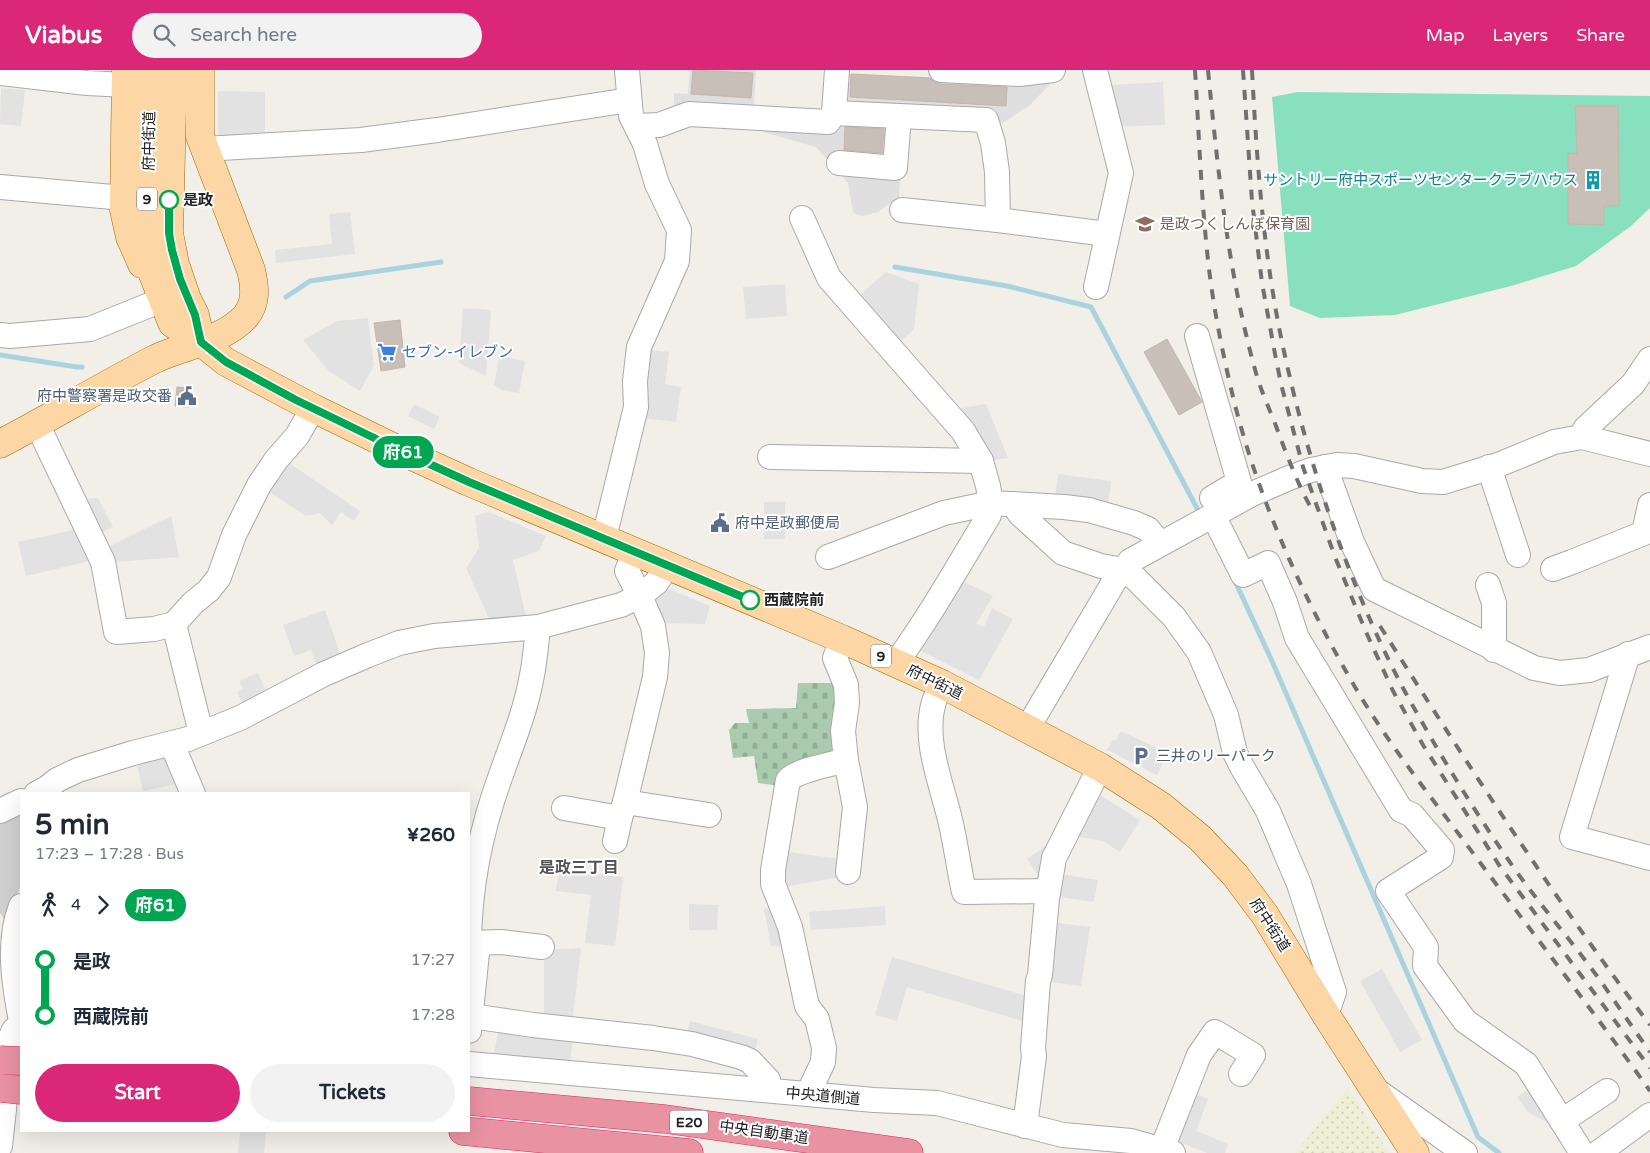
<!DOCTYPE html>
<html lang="en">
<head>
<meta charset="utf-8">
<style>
	:root { --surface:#fff; --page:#f2f2f3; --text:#1f2937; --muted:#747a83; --accent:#db2777 }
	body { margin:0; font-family:"Varela Round","Noto Sans JP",sans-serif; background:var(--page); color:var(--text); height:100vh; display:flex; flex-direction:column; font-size:19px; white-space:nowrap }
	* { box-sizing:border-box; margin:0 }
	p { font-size:16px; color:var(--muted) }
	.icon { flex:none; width:28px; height:28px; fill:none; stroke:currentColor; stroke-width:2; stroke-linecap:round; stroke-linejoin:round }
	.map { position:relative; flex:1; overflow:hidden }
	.drawer { position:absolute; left:20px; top:722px; width:450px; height:340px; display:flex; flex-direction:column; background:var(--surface); border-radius:0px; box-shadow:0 5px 20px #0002 }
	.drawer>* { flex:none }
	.badge { padding:0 10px; border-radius:16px; font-size:18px; line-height:32px }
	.map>.badge { position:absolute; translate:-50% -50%; box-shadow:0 0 0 2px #fff }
	.legs { display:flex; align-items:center; gap:8px; height:55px; padding:0 15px; font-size:16px }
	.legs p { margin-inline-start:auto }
	.head { display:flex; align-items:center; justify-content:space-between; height:85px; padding:0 15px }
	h1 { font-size:28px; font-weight:700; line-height:38px }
	.cta { display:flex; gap:10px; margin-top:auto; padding:10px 15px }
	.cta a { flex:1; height:58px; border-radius:30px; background:var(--accent); color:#fff; font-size:20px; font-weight:700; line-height:58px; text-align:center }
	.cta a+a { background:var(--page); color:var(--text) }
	ul { padding:0 15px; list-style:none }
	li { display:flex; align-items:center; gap:18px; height:55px; font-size:19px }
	li i { display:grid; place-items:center; width:8px; height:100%; margin:0 6px; background:currentColor }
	li i::after { content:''; width:12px; height:12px; margin:-6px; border:4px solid; border-radius:50%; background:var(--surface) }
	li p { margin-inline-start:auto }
	li:first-child i { background:linear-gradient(#0000 50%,currentColor 0) }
	li:last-child i { background:linear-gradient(currentColor 50%,#0000 0) }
	header { display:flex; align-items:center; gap:30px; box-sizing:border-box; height:70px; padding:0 25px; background:var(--accent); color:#fff }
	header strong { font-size:24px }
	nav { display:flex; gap:28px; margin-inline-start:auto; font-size:18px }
	.search { width:350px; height:45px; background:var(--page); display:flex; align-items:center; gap:12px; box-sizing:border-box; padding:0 18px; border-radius:28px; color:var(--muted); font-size:19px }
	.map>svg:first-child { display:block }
	.residential { fill:#e0dfdf }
	.religious { fill:#d0d0d0 }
	.farmland { fill:url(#farmland-dots) }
	.cemetery { fill:url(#cemetery-stones) }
	.pitch { fill:#88e0be }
	.parking { fill:#e2e2e2 }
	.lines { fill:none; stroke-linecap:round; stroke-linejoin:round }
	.stream { stroke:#aad3df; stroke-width:5 }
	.building { fill:#c7bfb8; stroke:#c4b6ab }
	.minor-casing { stroke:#a9a9a9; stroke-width:26 }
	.major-casing { stroke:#a06b00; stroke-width:29 }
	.highway-casing { stroke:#dc2a67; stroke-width:29 }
	.minor { stroke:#fff; stroke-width:24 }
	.major { stroke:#fcd6a4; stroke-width:28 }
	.highway { stroke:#e892a2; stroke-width:28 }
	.rail { stroke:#707070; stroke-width:4; stroke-dasharray:10 10; stroke-linecap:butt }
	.highway-bridge-casing { stroke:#dc2a67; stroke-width:29; stroke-linecap:butt }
	.highway-bridge { stroke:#e892a2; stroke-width:28 }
	.line-1-casing { stroke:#fff; stroke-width:11 }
	.line-1 { stroke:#00a651; stroke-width:8 }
	.stop-1-dot { fill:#fff; stroke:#00a651; stroke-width:2.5 }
	.labels { text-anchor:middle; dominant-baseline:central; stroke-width:4; stroke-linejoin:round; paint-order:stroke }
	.shield { fill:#fff; stroke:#646464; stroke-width:1 }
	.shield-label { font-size:14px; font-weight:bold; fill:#222 }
	.street-label { font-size:15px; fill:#222; stroke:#fff }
	.culture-label { font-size:15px; fill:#0d838f; stroke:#fff; text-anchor:end }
	.stop-label { font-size:15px; font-weight:bold; fill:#222; stroke:#fff; text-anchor:start }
	.education-label { font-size:15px; fill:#785e54; stroke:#fff; text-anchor:start }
	.shop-label { font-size:15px; fill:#366cbe; stroke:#fff; text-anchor:start }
	.service-label { font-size:15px; fill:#4e5e75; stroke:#fff; text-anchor:start }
	.neighbourhood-label { font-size:16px; font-weight:bold; fill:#555; stroke:#fff }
</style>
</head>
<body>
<header>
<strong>Viabus</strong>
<div class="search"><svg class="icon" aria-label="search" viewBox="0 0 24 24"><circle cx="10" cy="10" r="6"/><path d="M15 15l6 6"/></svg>Search here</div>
<nav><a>Map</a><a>Layers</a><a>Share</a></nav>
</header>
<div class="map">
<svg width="1650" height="1083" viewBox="0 0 1650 1083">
	<defs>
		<pattern id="farmland-dots" width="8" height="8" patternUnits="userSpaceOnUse" patternTransform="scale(1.25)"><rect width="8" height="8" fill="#eef0d5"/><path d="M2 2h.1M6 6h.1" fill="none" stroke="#ccceb7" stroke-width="1.8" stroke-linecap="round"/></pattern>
		<pattern id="cemetery-stones" width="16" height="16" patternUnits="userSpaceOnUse" patternTransform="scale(1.25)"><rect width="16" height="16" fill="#aacbaf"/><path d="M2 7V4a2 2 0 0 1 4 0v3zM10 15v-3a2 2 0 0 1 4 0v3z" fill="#92ae96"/></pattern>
	</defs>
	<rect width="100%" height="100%" fill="#f2efe9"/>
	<polygon class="residential" points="690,0 756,0 753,53 833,59 847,4 1052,12 1030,35 994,59 904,41 899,127 878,142 863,146 858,145 853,142 848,113 816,77 674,37 674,23 688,24"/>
	<polygon class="religious" points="21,741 21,815 6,852 0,843 0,752"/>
	<polygon class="farmland" points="1348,1018 1389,1083 1295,1083"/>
	<polygon class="cemetery" points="838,607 841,677 780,716 758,713 754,686 733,688 729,660 735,653 749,653 746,639 796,638 798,613 832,613"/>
	<polygon class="pitch" points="1298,22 1650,26 1650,138 1631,156 1576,196 1511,216 1395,245 1320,248 1290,236 1272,27"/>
	<g class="parking">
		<polygon points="1163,12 1165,55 1111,57 1110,15"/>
		<polygon points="1,18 25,20 21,56 0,54"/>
		<polygon points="218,21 265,22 265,67 218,66"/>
		<polygon points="350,142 355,184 276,193 275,180 332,174 329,144"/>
		<polygon points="886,202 919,214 914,259 900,272 859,226"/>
		<polygon points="785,214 787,246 746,249 743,217"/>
		<polygon points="463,238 491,240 486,306 459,293"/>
		<polygon points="368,248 374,295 360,321 329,301 303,270 337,251"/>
		<polygon points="642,279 669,282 665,314 681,317 676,352 634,347"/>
		<polygon points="499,286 525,291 519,323 502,320 494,315"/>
		<polygon points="414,334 440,347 434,359 408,346"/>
		<polygon points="986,334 1008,388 987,391 951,340"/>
		<polygon points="286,391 360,441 354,451 341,442 332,455 320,443 306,446 266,420"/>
		<polygon points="1058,404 1111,411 1106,451 1053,444"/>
		<polygon points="98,428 113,457 103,462 87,429"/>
		<rect x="764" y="432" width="21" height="37"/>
		<polygon points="488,442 546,466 539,481 513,490 527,551 492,555 466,498 479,478 475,446"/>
		<polygon points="171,446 179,487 114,492 110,476"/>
		<polygon points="82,458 90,491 26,506 18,472"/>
		<polygon points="960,510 993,526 976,554 984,557 992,538 1013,549 979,610 911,576"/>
		<polygon points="660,515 710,536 705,554 658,553 647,528"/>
		<polygon points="325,540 344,595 319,603 311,580 294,586 283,555"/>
		<polygon points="258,603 269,629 245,639 237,622 243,619 239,611"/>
		<polygon points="1121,661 1168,683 1157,705 1107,680 1113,670 1116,671"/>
		<polygon points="173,678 181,713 143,721 135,686"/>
		<polygon points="1100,725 1140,750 1120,782 1103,771 1074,766"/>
		<polygon points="1058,767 1053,803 1098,810 1094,832 1052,826 1027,789"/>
		<polygon points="780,781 840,789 840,807 783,817"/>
		<polygon points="559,800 623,807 615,876 585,873 591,825 556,821"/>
		<polygon points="689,834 718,835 717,860 689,860"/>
		<polygon points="885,836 886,855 811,860 809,842"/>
		<polygon points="764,838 781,839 791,877 771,876"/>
		<polygon points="1058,853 1090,857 1081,916 1050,912"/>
		<polygon points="581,878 572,955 544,950 544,880"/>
		<polygon points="892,887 1030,927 1023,951 907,917 897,951 875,945"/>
		<polygon points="1382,899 1422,970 1400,982 1360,911"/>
		<polygon points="690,951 758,969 755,981 687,963"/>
		<polygon points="500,956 573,966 570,992 493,986"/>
		<polygon points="1533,1016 1558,1053 1548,1053 1528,1042 1517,1027"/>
		<polygon points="1189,1021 1208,1029 1196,1061 1228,1074 1225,1083 1207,1083 1170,1068"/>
		<polygon points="240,1061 266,1062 264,1083 238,1083"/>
	</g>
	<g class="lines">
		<g class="stream">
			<polyline points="895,197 1007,216 1091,237 1200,444"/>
			<polyline points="286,227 310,211 441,192"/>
			<polyline points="0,285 77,297 82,297"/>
			<polyline points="1234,509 1272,591 1478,1067 1499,1083"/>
		</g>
	</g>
	<g class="building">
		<polygon points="693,0 753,3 751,28 691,24"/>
		<polygon points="851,4 930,8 934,12 940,14 1007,17 1006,36 850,27"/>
		<polygon points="1575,36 1618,36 1619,136 1604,136 1604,155 1568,154 1568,83 1577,84"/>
		<polygon points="845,57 884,59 882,83 844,80"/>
		<polygon points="400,250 405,297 381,301 374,253"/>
		<polygon points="1167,269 1202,332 1179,345 1144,282"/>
		<polygon points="177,317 191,318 189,337 175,336"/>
	</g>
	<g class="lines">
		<g class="minor-casing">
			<g id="minor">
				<polyline points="941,0 1019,4 1053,0"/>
				<polyline points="1095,0 1121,103 1096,217"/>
				<polyline points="0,3 87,13 126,15"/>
				<polyline points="834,43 837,0"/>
				<polyline points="637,56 659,55 689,44 828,52 834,43 986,50 993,73 997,102 998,150"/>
				<polyline points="204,79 361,70 437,60 629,30"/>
				<polyline points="839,93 895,98 899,46"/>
				<polyline points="0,117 124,128"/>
				<polyline points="902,140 998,150 1107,164"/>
				<path d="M802,148L829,208L963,361L981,391L988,416L991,433L989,445C959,495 930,546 896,593"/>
				<polyline points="0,265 10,266 90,259 162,230"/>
				<polyline points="1197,266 1239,412 1212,428"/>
				<polyline points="37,354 103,492 116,562 154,559 174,554"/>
				<polyline points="1582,367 1585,359 1633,314 1650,289"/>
				<polyline points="770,387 981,391"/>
				<polyline points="1325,397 1352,472 1374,519 1534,598 1560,603 1589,600 1650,577"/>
				<polyline points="1489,397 1518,485"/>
				<polyline points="1013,434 1020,444 1063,483 1101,496 1123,500 1135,508 1174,547 1199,582 1226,645 1235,683 1242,697 1268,741 1299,814 1334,922 1326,945"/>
				<polyline points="1213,445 1243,505 1268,493 1285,532 1297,568 1401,740 1412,745 1442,780 1441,787 1388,821 1426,877 1425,896 1465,951 1526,994 1582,1083"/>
				<polyline points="604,468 636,337 635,311 639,277 677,191 679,160 657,114 645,74 631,46 627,0"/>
				<polyline points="828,487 944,443 991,433 1064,437 1089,440 1134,453 1148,459 1160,474"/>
				<polyline points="1553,499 1572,492 1644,463 1650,435"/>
				<polyline points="1488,515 1494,533 1494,580"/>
				<polyline points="842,569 835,588 846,615 847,633 843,661 846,690 855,737 848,802"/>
				<polyline points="1628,584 1572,767 1650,788"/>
				<path d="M942,614C939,620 936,626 934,632C922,670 943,717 951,754C956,776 959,799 964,822L1048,821"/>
				<polyline points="1027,659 1115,510 1130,491 1252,424 1289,408 1311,400 1337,395 1354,396 1422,411 1443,412 1498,395 1554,372 1582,367 1650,384"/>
				<polyline points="201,663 174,554 193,533 209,520 219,507 234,465 259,415 276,390 297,366 313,338"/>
				<polyline points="172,674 193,724"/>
				<polyline points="36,724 47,718 57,710 78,700 133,683 188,669 240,648 324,604 368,585 399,573 434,566 538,557 621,535 640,526 656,513 668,495"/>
				<polyline points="625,732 709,745"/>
				<polyline points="564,738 620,748"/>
				<polyline points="0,741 21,731"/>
				<polyline points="615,771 620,748 625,732 655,607 657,583 653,556 640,526 627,501 635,481"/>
				<path d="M21,836C7,872 14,914 21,951"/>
				<path d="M469,870C470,812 482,756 502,702C513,671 525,642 531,610C535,593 536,575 538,557"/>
				<polyline points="469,873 501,872 542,877"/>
				<polyline points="471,946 533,955 653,968 692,974 741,987 750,991 768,1010 766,1020"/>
				<polyline points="469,961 478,873"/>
				<polyline points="469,994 874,1030 937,1033 1063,1065 1131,1071 1173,1083"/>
				<polyline points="1377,1021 1465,1083"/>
				<path d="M808,1024L823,992L824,978L817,949L807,936L790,857L773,814V800L788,710C800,699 830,695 846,690"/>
				<polyline points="0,1039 4,1039 9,971 14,960 21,954"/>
				<polyline points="1562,1051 1607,1021"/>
				<polyline points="1025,1056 1034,986 1033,978 1038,911 1040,905 1047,829 1054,788 1100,697"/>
				<polyline points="0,1076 4,1039"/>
				<polyline points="1162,1079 1199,985 1215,962 1253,985 1241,1004"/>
				<polyline points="1598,1083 1650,1045"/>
			</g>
		</g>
		<g class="major-casing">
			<g id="major">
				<polyline points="126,0 124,140 130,167 142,194"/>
				<polyline points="150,0 147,166 152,202 172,253 201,272 226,292 313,338 401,381 469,412 842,569 942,614 1100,697 1161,736 1200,768 1235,805 1265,845 1326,945 1415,1083"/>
				<polyline points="173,0 169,163 175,194 187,229 195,245 201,272"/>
				<path d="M0,374C51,347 101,317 153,290C182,275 222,272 245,247C257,233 255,217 251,200L200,66V0"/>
			</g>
		</g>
		<g class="highway-casing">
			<g id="highway">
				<polyline points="469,1031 665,1049 909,1083"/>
				<polyline points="463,1061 689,1083"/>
			</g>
		</g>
		<use href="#minor" class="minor"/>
		<use href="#major" class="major"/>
		<use href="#highway" class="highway"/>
		<g class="rail">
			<path d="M1195,0C1199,63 1201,127 1208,190C1213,237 1223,285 1234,331C1259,431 1303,528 1355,617C1386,670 1424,718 1461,767C1524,852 1589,935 1650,1021"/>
			<path d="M1208,0C1218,101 1228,204 1256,303C1261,321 1269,338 1276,356C1286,383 1296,410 1310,436"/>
			<polyline points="1243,0 1252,131 1262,213 1275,284 1281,314 1303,397 1335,487 1366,562 1393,621 1423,675 1499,795 1650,998"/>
			<path d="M1252,0C1257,96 1264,192 1285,286C1309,396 1350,518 1403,618C1434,675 1468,731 1505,785C1533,827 1567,865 1597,906C1615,931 1632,957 1650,982"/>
			<path d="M1380,556C1466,692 1553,827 1650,955"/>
		</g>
		<g class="highway-bridge-casing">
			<g id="highway-bridge">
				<polyline points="0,990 21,991"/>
				<polyline points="0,1018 21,1020"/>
			</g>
		</g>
		<use href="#highway-bridge" class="highway-bridge"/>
	</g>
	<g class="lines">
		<g class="line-1-casing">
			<polyline id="line-1" points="169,130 169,163 172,180 180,209 195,245 201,272 226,292 296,330 401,381 469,412 750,530"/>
		</g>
		<use href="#line-1" class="line-1"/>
	</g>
	<defs>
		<g id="building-bare" transform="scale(1.5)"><path d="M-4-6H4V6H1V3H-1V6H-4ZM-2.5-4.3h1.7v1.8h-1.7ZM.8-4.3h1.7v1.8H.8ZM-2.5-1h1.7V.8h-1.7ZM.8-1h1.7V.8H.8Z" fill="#0f9aa8" stroke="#fff" stroke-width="2.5" paint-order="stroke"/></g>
		<g id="school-bare" transform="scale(1.5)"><path d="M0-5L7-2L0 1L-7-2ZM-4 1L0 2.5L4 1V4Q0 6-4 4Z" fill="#8d6e63" stroke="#fff" stroke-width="2.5" paint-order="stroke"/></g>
		<g id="supermarket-bare" transform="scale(1.5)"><path d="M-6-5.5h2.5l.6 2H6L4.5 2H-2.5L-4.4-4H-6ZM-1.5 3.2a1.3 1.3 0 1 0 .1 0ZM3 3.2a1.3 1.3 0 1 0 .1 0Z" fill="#3f7fe0" stroke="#fff" stroke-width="2.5" paint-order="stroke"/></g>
		<g id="civic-bare" transform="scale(1.5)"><path d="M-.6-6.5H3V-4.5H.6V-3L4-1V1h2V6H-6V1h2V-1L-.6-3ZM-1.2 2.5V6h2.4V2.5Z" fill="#5c6f8a" stroke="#fff" stroke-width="2.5" paint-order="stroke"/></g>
		<g id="parking-bare" transform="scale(1.5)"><path d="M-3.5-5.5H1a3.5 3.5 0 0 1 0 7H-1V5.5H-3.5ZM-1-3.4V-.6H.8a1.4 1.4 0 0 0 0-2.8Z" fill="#5c6f8a" stroke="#fff" stroke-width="2.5" paint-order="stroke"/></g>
	</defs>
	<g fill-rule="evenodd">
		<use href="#building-bare" x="1593" y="110"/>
		<use href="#school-bare" x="1145" y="154"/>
		<use href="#supermarket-bare" x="387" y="282"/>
		<use href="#civic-bare" x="187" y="326"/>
		<use href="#civic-bare" x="720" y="453"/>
		<use href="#parking-bare" x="1141" y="686"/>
	</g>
	<g class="stop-1-dot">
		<circle cx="169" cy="130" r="9"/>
		<circle cx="750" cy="530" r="9"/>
	</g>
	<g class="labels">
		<g class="shield">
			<rect x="137" y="117.5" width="20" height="23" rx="4"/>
			<rect x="871" y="574.5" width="20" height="23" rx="4"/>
			<rect x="670" y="1040.5" width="38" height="23" rx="4"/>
		</g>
		<g class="shield-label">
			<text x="147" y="129">9</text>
			<text x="881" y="586">9</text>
			<text x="689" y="1052">E20</text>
		</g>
		<g class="street-label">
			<text transform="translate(149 71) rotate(-89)">府中街道</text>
			<text transform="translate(935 612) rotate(26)">府中街道</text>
			<text transform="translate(1270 855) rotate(57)">府中街道</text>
			<text transform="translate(823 1026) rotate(5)">中央道側道</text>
			<text transform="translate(764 1062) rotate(8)">中央自動車道</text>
		</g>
		<g class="culture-label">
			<text x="1578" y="110">サントリー府中スポーツセンタークラブハウス</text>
		</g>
		<g class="stop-label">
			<text x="183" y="130">是政</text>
			<text x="764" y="530">西蔵院前</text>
		</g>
		<g class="education-label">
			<text x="1160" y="154">是政つくしんぼ保育園</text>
		</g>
		<g class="shop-label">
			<text x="402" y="282">セブン-イレブン</text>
		</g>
		<g class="service-label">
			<text x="172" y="326" text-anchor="end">府中警察署是政交番</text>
			<text x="735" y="453">府中是政郵便局</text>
			<text x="1156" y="686">三井のリーパーク</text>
		</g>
		<g class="neighbourhood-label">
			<text x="579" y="798">是政三丁目</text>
		</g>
	</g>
</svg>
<b class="badge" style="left:403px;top:382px;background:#00a651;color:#fff">府61</b>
<section class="drawer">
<div class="head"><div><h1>5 min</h1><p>17:23 – 17:28 · Bus</p></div><b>¥260</b></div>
<div class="legs"><svg class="icon" aria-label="walk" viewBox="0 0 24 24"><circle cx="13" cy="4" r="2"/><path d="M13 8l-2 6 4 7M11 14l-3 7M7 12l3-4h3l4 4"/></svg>4<svg class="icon" aria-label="forward" viewBox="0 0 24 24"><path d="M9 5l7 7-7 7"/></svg><b class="badge" style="background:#00a651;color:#fff">府61</b></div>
<ul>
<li><i style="color:#00a651"></i><b>是政</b><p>17:27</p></li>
<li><i style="color:#00a651"></i><b>西蔵院前</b><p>17:28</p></li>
</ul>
<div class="cta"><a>Start</a><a>Tickets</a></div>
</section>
</div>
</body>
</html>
